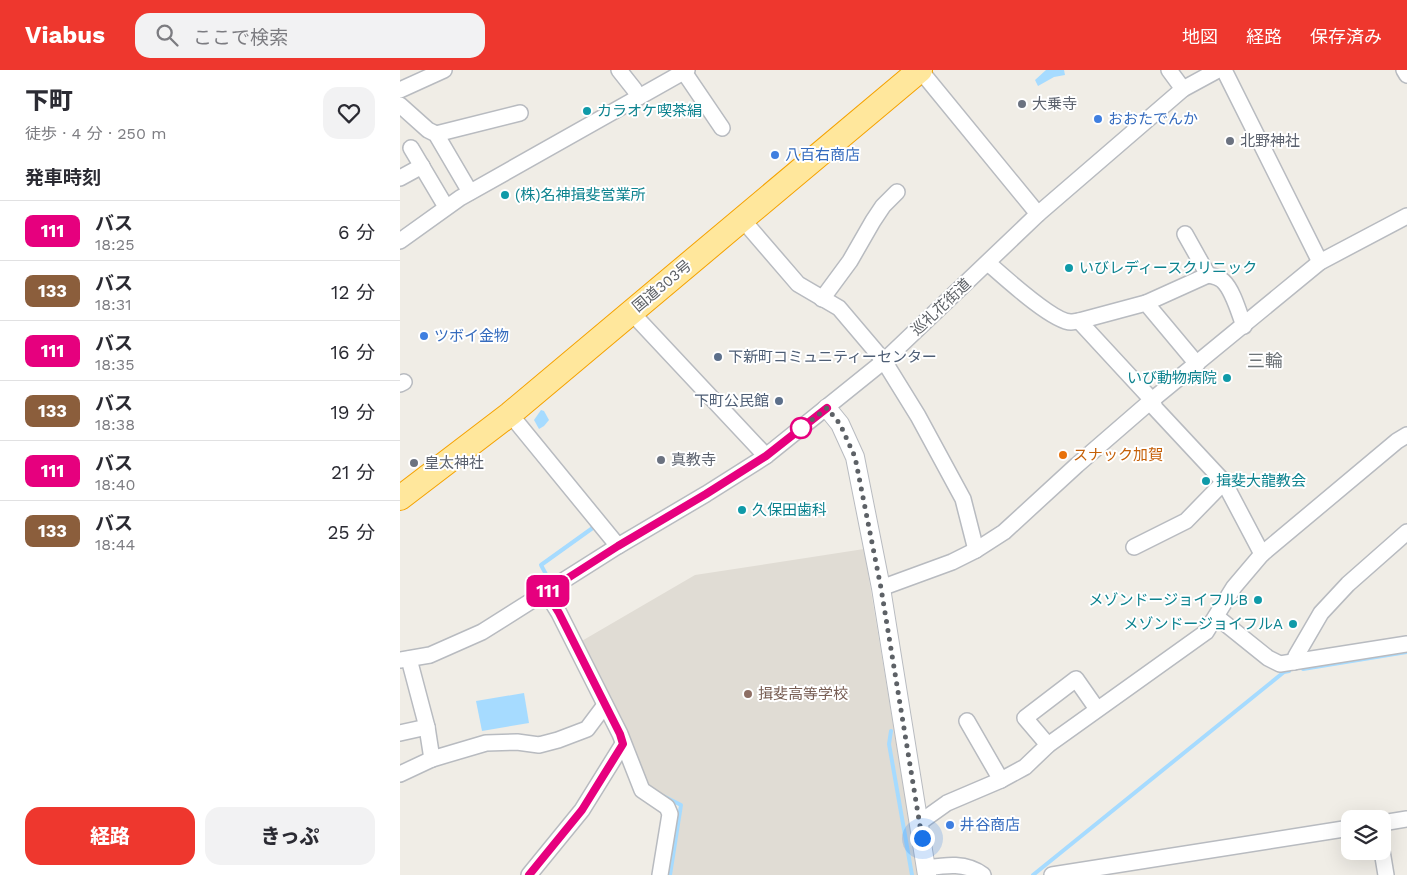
<!DOCTYPE html>
<html lang="ja">
<head>
<meta charset="utf-8">
<style>
	:root { --surface:#fff; --page:#f2f2f3; --text:#2b2b33; --muted:#7c7c81; --line:#e1e1e2; --accent:#ee372e }
	body { margin:0; font-family:"Work Sans","Noto Sans JP",sans-serif; background:var(--page); color:var(--text); height:100vh; display:flex; flex-direction:column; font-size:19px; white-space:nowrap }
	* { box-sizing:border-box; margin:0 }
	p { font-size:16px; color:var(--muted) }
	.icon { flex:none; width:28px; height:28px; fill:none; stroke:currentColor; stroke-width:2; stroke-linecap:round; stroke-linejoin:round }
	.map { position:relative; flex:1; overflow:hidden }
	.drawer { display:flex; flex-direction:column; background:var(--surface); width:400px }
	.drawer>* { flex:none }
	.badge { padding:0 10px; border-radius:8px; font-size:18px; line-height:32px }
	.controls { position:absolute; left:941px; top:740px; display:grid; gap:10px }
	.controls a { display:grid; place-items:center; width:50px; height:50px; border-radius:10px; background:var(--surface); box-shadow:0 5px 20px #0002; font-size:25px }
	.you { position:absolute; width:25px; height:25px; margin:-12px; border:4px solid #fff; border-radius:50%; background:#1a73e8; box-shadow:0 0 0 8px #1a73e833 }
	.map>.badge { position:absolute; translate:-50% -50%; box-shadow:0 0 0 2px #fff }
	h2 { padding:0 25px; font-size:19px; line-height:45px }
	.round { display:grid; place-items:center; flex:none; width:52px; height:52px; border-radius:15px; background:var(--page) }
	.head { display:flex; align-items:center; justify-content:space-between; height:85px; padding:0 25px }
	h1 { font-size:24px; font-weight:800; line-height:38px }
	.action { display:flex; gap:10px; margin-top:auto; padding:10px 25px }
	.action a { flex:1; height:58px; border-radius:15px; background:var(--accent); color:#fff; font-size:20px; font-weight:800; line-height:58px; text-align:center }
	.action a+a { background:var(--page); color:var(--text) }
	ul { padding:0; list-style:none }
	li { display:flex; align-items:center; gap:15px; height:60px; padding:0 25px; border-top:1px solid var(--line) }
	li div { flex:1 }
	li b { display:block; font-size:19px }
	li em { font-style:normal }
	li .badge { min-width:55px; font-weight:700; text-align:center }
	header { display:flex; align-items:center; gap:30px; box-sizing:border-box; height:70px; padding:0 25px; background:var(--accent); color:#fff }
	header strong { font-size:24px }
	nav { display:flex; gap:28px; margin-inline-start:auto; font-size:18px }
	.search { width:350px; height:45px; background:var(--page); display:flex; align-items:center; gap:12px; box-sizing:border-box; padding:0 18px; border-radius:15px; color:var(--muted); font-size:19px }
	main { display:flex; flex:1; min-height:0 }
	.map>svg:first-child { display:block }
	.education { fill:#e0dcd4 }
	.water { fill:#a6dbff }
	.lines { fill:none; stroke-linecap:round; stroke-linejoin:round }
	.stream { stroke:#a6dbff; stroke-width:4 }
	.minor-casing { stroke:#b8bbc0; stroke-width:18 }
	.tertiary-casing { stroke:#b8bbc0; stroke-width:20 }
	.trunk-casing { stroke:#f5a200; stroke-width:26 }
	.minor { stroke:#fff; stroke-width:15 }
	.tertiary { stroke:#fff; stroke-width:18 }
	.trunk { stroke:#ffe79c; stroke-width:24 }
	.line-casing { stroke:#fff; stroke-width:11 }
	.line { stroke:#e6007e; stroke-width:8 }
	.walk { stroke:#5d6166; stroke-width:5; stroke-dasharray:0 9 }
	.worship-dot { fill:#6b7280; stroke:#fff; stroke-width:2 }
	.culture-dot { fill:#0f9aa8; stroke:#fff; stroke-width:2 }
	.shop-dot { fill:#3f7fe0; stroke:#fff; stroke-width:2 }
	.service-dot { fill:#5c6f8a; stroke:#fff; stroke-width:2 }
	.stop-dot { fill:#fff; stroke:#e6007e; stroke-width:2.5 }
	.food-dot { fill:#e8710a; stroke:#fff; stroke-width:2 }
	.education-dot { fill:#8d6e63; stroke:#fff; stroke-width:2 }
	.labels { text-anchor:middle; dominant-baseline:central; stroke-width:4; stroke-linejoin:round; paint-order:stroke }
	.worship-label { font-size:15px; fill:#5b616d; stroke:#fff; text-anchor:start }
	.culture-label { font-size:15px; fill:#0d838f; stroke:#fff; text-anchor:start }
	.shop-label { font-size:15px; fill:#366cbe; stroke:#fff; text-anchor:start }
	.street-label { font-size:15px; fill:#5d6166; stroke:#fff }
	.service-label { font-size:15px; fill:#4e5e75; stroke:#fff; text-anchor:start }
	.food-label { font-size:15px; fill:#c56008; stroke:#fff; text-anchor:start }
	.education-label { font-size:15px; fill:#785e54; stroke:#fff; text-anchor:start }
	.quarter-label { font-size:18px; fill:#6e7478; stroke:#fff }
</style>
</head>
<body>
<header>
<strong>Viabus</strong>
<div class="search"><svg class="icon" aria-label="search" viewBox="0 0 24 24"><circle cx="10" cy="10" r="6"/><path d="M15 15l6 6"/></svg>ここで検索</div>
<nav><a>地図</a><a>経路</a><a>保存済み</a></nav>
</header>
<main>
<section class="drawer">
<div class="head"><div><h1>下町</h1><p>徒歩 · 4 分 · 250 m</p></div><a class="round"><svg class="icon" aria-label="heart" viewBox="0 0 24 24"><path d="M12 20l-8-8c-3-5 5-10 8-4 3-6 11-1 8 4z"/></svg></a></div>
<h2>発車時刻</h2>
<ul>
<li><span class="badge" style="background:#e6007e;color:#fff">111</span><div><b>バス</b><p>18:25</p></div><em>6 分</em></li>
<li><span class="badge" style="background:#8b5e3c;color:#fff">133</span><div><b>バス</b><p>18:31</p></div><em>12 分</em></li>
<li><span class="badge" style="background:#e6007e;color:#fff">111</span><div><b>バス</b><p>18:35</p></div><em>16 分</em></li>
<li><span class="badge" style="background:#8b5e3c;color:#fff">133</span><div><b>バス</b><p>18:38</p></div><em>19 分</em></li>
<li><span class="badge" style="background:#e6007e;color:#fff">111</span><div><b>バス</b><p>18:40</p></div><em>21 分</em></li>
<li><span class="badge" style="background:#8b5e3c;color:#fff">133</span><div><b>バス</b><p>18:44</p></div><em>25 分</em></li>
</ul>
<div class="action"><a>経路</a><a>きっぷ</a></div>
</section>
<div class="map">
<svg width="1007" height="805" viewBox="0 0 1007 805">
	<rect width="100%" height="100%" fill="#f0ede6"/>
	<polygon class="education" points="464,479 518,805 269,805 281,739 277,734 246,713 234,676 180,572 295,505"/>
	<g class="water">
		<polygon points="646,0 664,0 665,5 654,7 638,16 635,10"/>
		<polygon points="141,340 144,341 149,350 144,356 139,359 134,350"/>
		<polygon points="124,623 129,653 82,661 76,631"/>
	</g>
	<g class="lines">
		<g class="stream">
			<polyline points="148,508 141,495 194,457 192,455"/>
			<polyline points="903,599 1007,582"/>
			<polyline points="491,661 489,674 512,805"/>
			<polyline points="263,726 281,735 270,805"/>
			<polyline points="633,805 884,602 889,601"/>
		</g>
		<g class="minor-casing">
			<g id="minor">
				<polyline points="219,0 234,19 239,27"/>
				<polyline points="520,0 638,144"/>
				<polyline points="769,0 783,19"/>
				<polyline points="824,0 920,192"/>
				<polyline points="1004,0 1007,5"/>
				<polyline points="284,2 322,58"/>
				<polyline points="0,20 44,0"/>
				<polyline points="0,35 28,60 36,64 70,122"/>
				<polyline points="36,64 120,43"/>
				<polyline points="11,78 46,137"/>
				<polyline points="0,108 22,96"/>
				<polyline points="342,149 398,214 439,238 484,291 518,346 563,429 576,480"/>
				<polyline points="0,171 60,128 287,0"/>
				<path d="M588,193C603,206 653,252 671,252C674,252 676,251 679,251"/>
				<path d="M808,205C813,206 819,207 823,211C833,220 839,243 844,256"/>
				<polyline points="422,229 450,191 473,151 483,136 497,122"/>
				<polyline points="746,233 808,205 785,164"/>
				<polyline points="231,242 366,386"/>
				<polyline points="797,294 746,233 679,251 752,330 755,338 824,412 862,484"/>
				<polyline points="0,314 4,312"/>
				<polyline points="110,344 218,476"/>
				<polyline points="734,477 786,451 824,412"/>
				<polyline points="481,518 552,492 576,480 604,462 677,395 752,330 920,192 1007,146"/>
				<polyline points="146,522 159,543 220,664 242,720 267,737 270,744 260,805"/>
				<polyline points="817,547 868,588 880,594 1007,574"/>
				<polyline points="9,589 27,657"/>
				<polyline points="0,590 30,585 82,562 218,476 306,424 366,386 484,291 638,144 783,19 818,0"/>
				<polyline points="894,592 896,586 921,543 948,514 1007,462"/>
				<polyline points="567,651 601,710"/>
				<polyline points="0,663 27,657 32,689 86,673 117,672 139,675 158,670 187,659 205,635"/>
				<polyline points="648,675 625,648 676,609 697,639"/>
				<polyline points="0,704 32,689"/>
				<polyline points="519,753 547,733 601,710 625,697 648,675 806,562 834,517 862,484 997,371 1007,365"/>
				<polyline points="982,753 1007,749"/>
				<polyline points="982,781 986,805"/>
				<path d="M526,798C546,795 566,792 583,805"/>
				<polyline points="129,805 182,740 223,674"/>
				<polyline points="652,805 950,758"/>
			</g>
		</g>
		<g class="tertiary-casing">
			<polyline id="tertiary" points="427,338 440,354 455,387 481,518 527,805"/>
		</g>
		<g class="trunk-casing">
			<polyline id="trunk" points="0,428 110,344 520,0"/>
		</g>
		<use href="#minor" class="minor"/>
		<use href="#tertiary" class="tertiary"/>
		<use href="#trunk" class="trunk"/>
	</g>
	<g class="lines">
		<g class="line-casing">
			<polyline id="line" points="129,805 182,740 223,674 220,664 159,543 146,522 218,476 306,424 366,386 427,338"/>
		</g>
		<use href="#line" class="line"/>
		<polyline class="walk" points="401,358 396,362 427,338 440,354 455,387 481,518 522,768"/>
	</g>
	<g class="worship-dot">
		<circle cx="622" cy="34" r="5"/>
		<circle cx="830" cy="71" r="5"/>
		<circle cx="261" cy="390" r="5"/>
		<circle cx="14" cy="393" r="5"/>
	</g>
	<g class="culture-dot">
		<circle cx="187" cy="41" r="5"/>
		<circle cx="105" cy="125" r="5"/>
		<circle cx="669" cy="198" r="5"/>
		<circle cx="827" cy="308" r="5"/>
		<circle cx="806" cy="411" r="5"/>
		<circle cx="342" cy="440" r="5"/>
		<circle cx="858" cy="530" r="5"/>
		<circle cx="893" cy="554" r="5"/>
	</g>
	<g class="shop-dot">
		<circle cx="698" cy="49" r="5"/>
		<circle cx="375" cy="85" r="5"/>
		<circle cx="24" cy="266" r="5"/>
		<circle cx="550" cy="755" r="5"/>
	</g>
	<g class="service-dot">
		<circle cx="318" cy="287" r="5"/>
		<circle cx="379" cy="331" r="5"/>
	</g>
	<circle class="stop-dot" cx="401" cy="358" r="10"/>
	<circle class="food-dot" cx="663" cy="385" r="5"/>
	<circle class="education-dot" cx="348" cy="624" r="5"/>
	<g class="labels">
		<g class="worship-label">
			<text x="632" y="34">大乗寺</text>
			<text x="840" y="71">北野神社</text>
			<text x="271" y="390">真教寺</text>
			<text x="24" y="393">皇太神社</text>
		</g>
		<g class="culture-label">
			<text x="197" y="41">カラオケ喫茶絹</text>
			<text x="115" y="125">(株)名神揖斐営業所</text>
			<text x="679" y="198">いびレディースクリニック</text>
			<text x="817" y="308" text-anchor="end">いび動物病院</text>
			<text x="816" y="411">揖斐大龍教会</text>
			<text x="352" y="440">久保田歯科</text>
			<text x="848" y="530" text-anchor="end">メゾンドージョイフルB</text>
			<text x="883" y="554" text-anchor="end">メゾンドージョイフルA</text>
		</g>
		<g class="shop-label">
			<text x="708" y="49">おおたでんか</text>
			<text x="385" y="85">八百右商店</text>
			<text x="34" y="266">ツボイ金物</text>
			<text x="560" y="755">井谷商店</text>
		</g>
		<g class="street-label">
			<text transform="translate(262 216) rotate(-40)">国道303号</text>
			<text transform="translate(541 237) rotate(-43)">巡礼花街道</text>
		</g>
		<g class="service-label">
			<text x="328" y="287">下新町コミュニティーセンター</text>
			<text x="369" y="331" text-anchor="end">下町公民館</text>
		</g>
		<g class="food-label">
			<text x="673" y="385">スナック加賀</text>
		</g>
		<g class="education-label">
			<text x="358" y="624">揖斐高等学校</text>
		</g>
		<g class="quarter-label">
			<text x="865" y="290">三輪</text>
		</g>
	</g>
</svg>
<div class="controls">
<a><svg class="icon" aria-label="layers" viewBox="0 0 24 24"><path d="M12 4l9 5-9 5-9-5zM3 14l9 5 9-5"/></svg></a>
</div>
<div class="you" style="left:522px;top:768px"></div>
<b class="badge" style="left:148px;top:521px;background:#e6007e;color:#fff">111</b>
</div>
</main>
</body>
</html>
